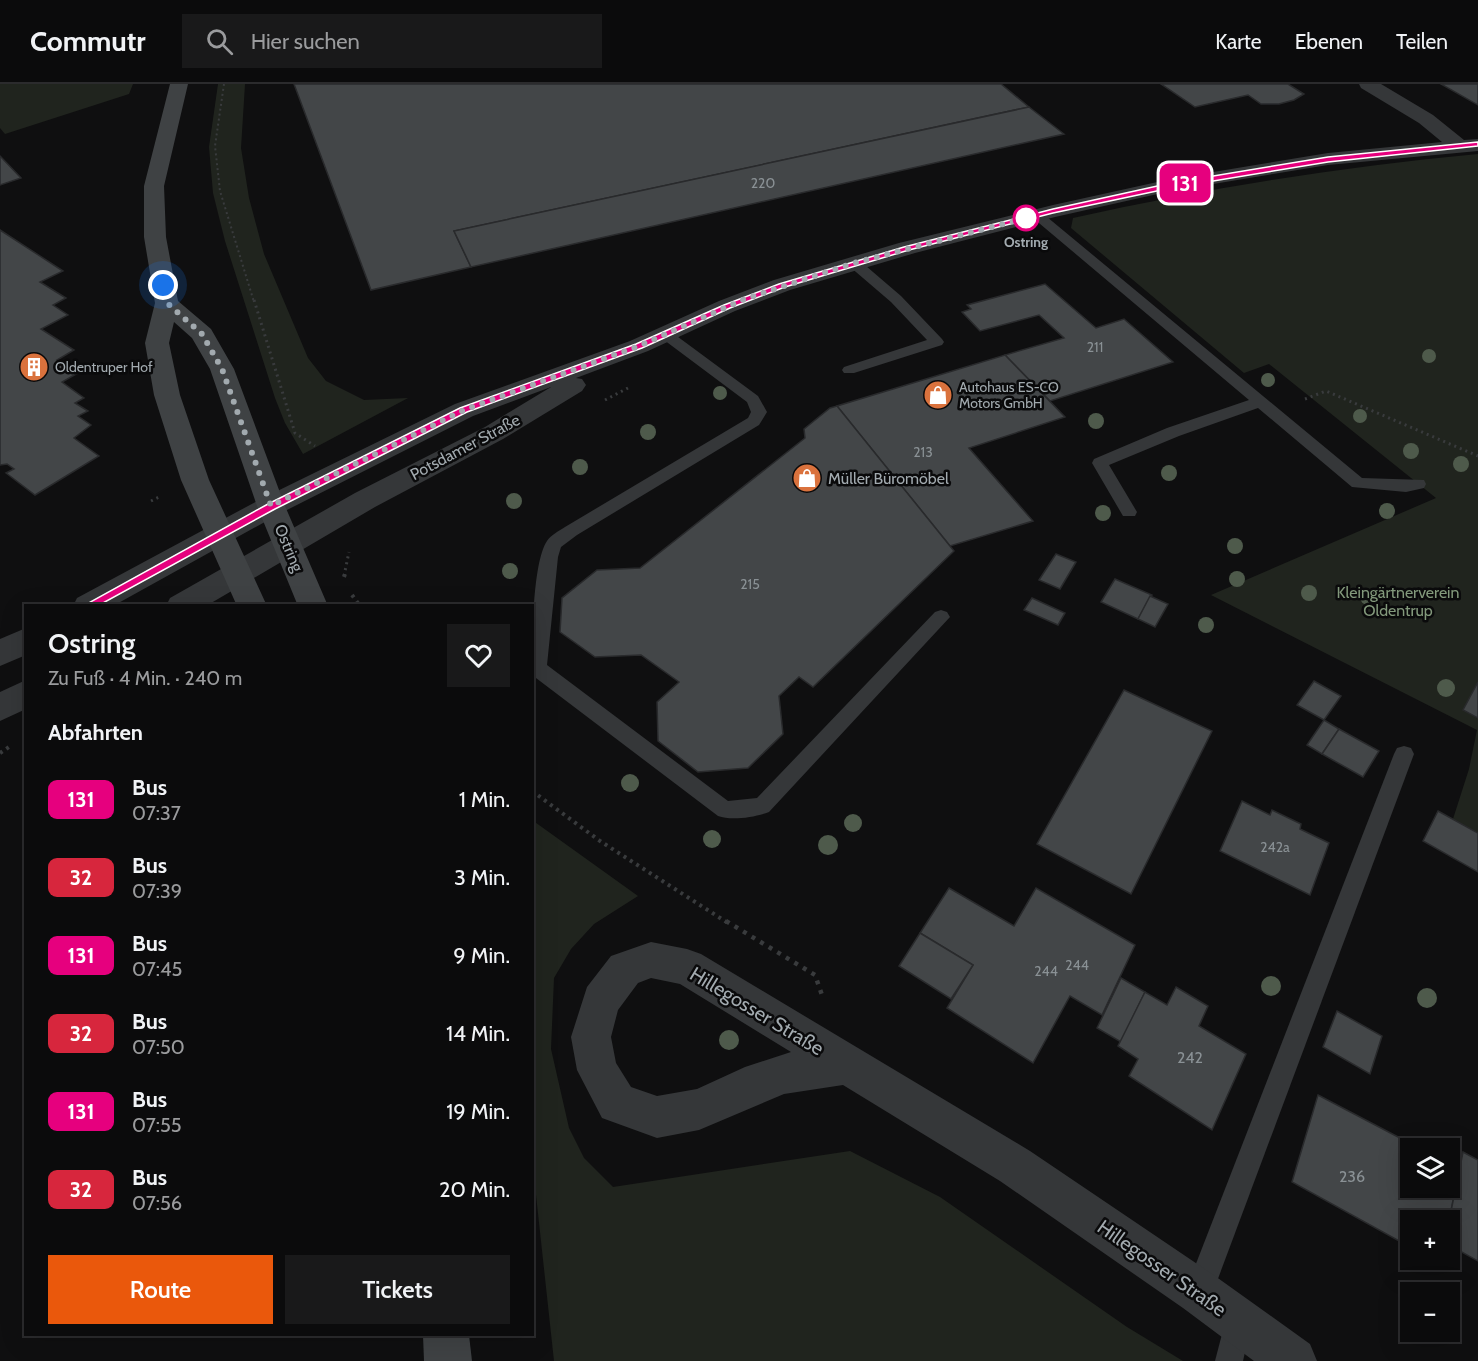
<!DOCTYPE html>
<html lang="de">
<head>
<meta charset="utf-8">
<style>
	:root { --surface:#0b0b0c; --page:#19191a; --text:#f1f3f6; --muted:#9a9b9d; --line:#2b2b2d; --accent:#ea580c }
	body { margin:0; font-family:Cabin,sans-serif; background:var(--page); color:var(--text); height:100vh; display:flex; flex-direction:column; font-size:22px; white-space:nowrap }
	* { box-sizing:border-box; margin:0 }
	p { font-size:20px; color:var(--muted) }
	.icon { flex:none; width:33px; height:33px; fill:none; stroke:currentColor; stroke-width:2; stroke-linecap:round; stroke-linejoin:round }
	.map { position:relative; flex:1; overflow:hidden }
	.drawer { position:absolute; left:24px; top:520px; width:510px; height:732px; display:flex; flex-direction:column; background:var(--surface); border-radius:0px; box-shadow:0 6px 24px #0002,0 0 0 2px var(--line) }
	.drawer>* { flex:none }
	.badge { padding:0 12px; border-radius:9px; font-size:21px; line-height:39px }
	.controls { position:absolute; left:1400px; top:1054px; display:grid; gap:12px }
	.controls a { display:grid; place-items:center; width:60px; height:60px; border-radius:0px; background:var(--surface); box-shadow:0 6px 24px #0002,0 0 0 2px var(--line); font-size:30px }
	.you { position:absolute; width:30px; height:30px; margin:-15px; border:4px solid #fff; border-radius:50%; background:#1a73e8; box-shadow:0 0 0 9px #1a73e833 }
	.map>.badge { position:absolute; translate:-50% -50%; box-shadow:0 0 0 3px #fff }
	h2 { padding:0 24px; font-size:22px; line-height:54px }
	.round { display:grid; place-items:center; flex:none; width:63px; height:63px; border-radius:0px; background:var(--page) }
	.headline { display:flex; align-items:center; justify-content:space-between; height:102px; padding:0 24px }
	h1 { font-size:28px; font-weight:600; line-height:45px }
	.button { display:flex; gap:12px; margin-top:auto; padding:12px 24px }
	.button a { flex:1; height:69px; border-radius:0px; background:var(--accent); color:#fff; font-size:24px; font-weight:600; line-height:69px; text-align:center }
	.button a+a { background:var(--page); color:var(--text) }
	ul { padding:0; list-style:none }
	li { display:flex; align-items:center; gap:18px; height:78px; padding:0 24px }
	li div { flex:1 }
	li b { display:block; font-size:22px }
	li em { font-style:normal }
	li .badge { min-width:66px; font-weight:700; text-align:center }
	header { display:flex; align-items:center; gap:36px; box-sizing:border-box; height:84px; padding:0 30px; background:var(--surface); border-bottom:2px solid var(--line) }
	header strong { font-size:28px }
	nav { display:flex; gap:33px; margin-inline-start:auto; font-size:21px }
	.search { width:420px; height:54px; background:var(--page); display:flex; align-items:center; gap:15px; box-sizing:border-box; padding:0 21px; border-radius:0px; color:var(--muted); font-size:22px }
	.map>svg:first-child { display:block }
	.green { fill:#20241e }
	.building { fill:#434648; stroke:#292a2c; stroke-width:1.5 }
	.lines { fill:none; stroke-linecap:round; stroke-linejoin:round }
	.path-far3 { stroke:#393b3d; stroke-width:2; stroke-dasharray:2 3; stroke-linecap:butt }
	.path-far2 { stroke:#393b3d; stroke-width:3; stroke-dasharray:2 4; stroke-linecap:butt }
	.path-far1 { stroke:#393b3d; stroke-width:4; stroke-dasharray:3 4.5; stroke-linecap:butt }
	.path { stroke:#393b3d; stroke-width:4.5; stroke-dasharray:4 6; stroke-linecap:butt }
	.service { fill:#353739; fill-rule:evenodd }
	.minor { fill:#353739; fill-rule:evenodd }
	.secondary { fill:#3f4244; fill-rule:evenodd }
	.tree { fill:#4e5a4b }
	.line { fill:#e6007e; stroke:#fff; stroke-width:1.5 }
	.walk { stroke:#a2aaaf; stroke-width:6; stroke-dasharray:0 10.8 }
	.stop-dot { fill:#fff; stroke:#e6007e; stroke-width:3 }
	.labels { text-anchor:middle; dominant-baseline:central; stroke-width:5; stroke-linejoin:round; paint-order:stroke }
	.number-label { font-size:14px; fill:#8a9195 }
	.far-stop-label { font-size:14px; font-weight:bold; fill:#a2aaaf; stroke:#0a0a0b }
	.far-poi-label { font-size:14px; fill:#a2aaaf; stroke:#0a0a0b; text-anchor:start }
	.street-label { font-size:16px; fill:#a2aaaf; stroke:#0a0a0b }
	.poi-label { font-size:16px; fill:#a2aaaf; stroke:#0a0a0b; text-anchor:start }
	.park-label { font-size:16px; fill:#82987b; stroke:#0a0a0b }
	.near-number-label { font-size:16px; fill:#8a9195 }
	.near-street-label { font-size:20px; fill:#a2aaaf; stroke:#0a0a0b }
</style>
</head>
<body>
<header>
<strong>Commutr</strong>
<div class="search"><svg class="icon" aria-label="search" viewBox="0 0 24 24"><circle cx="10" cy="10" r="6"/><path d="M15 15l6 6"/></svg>Hier suchen</div>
<nav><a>Karte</a><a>Ebenen</a><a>Teilen</a></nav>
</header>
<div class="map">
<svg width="1478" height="1277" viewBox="0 0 1478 1277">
	<rect width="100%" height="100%" fill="#0f0f10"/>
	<g class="green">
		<polygon points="0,0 133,0 129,10 5,50 0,44"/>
		<polygon points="218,0 245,0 241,64 249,114 264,170 308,274 326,297 364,316 408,314 303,370 285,339 275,314 225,157 213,109 209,63"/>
		<path d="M1478,70V749L1453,735L1469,685L1477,646L1211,511L1436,414L1269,280L1244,289L1071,144L1073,134C1207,104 1341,83 1478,70Z"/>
		<polygon points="532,736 638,812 594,840 571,865 554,894 551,965 569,1044 584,1074 613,1103 850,1067 940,1113 1127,1243 1183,1277 554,1277 532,1074"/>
	</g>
	<g class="building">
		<polygon points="294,0 1001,0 1029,23 454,147 471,183 371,206"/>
		<polygon points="1161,0 1288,0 1304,10 1294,16 1279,20 1261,20 1248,11 1195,23"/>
		<polygon points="1441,0 1478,0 1478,21"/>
		<polygon points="1029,23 1064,50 471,183 454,147"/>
		<polygon points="0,72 21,94 0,101"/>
		<polygon points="0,146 63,187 40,198 66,214 53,221 68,231 41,245 74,266 57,276 78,289 62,298 84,314 75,319 88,327 78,332 91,341 74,354 99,372 35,411 6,389 14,385 7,380 0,381"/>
		<polygon points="1045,200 1096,244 1124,235 1173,278 1050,317 1005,271 1064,254 1039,231 980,247 962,228 971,225 967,221"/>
		<polygon points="1005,271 1065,333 969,364 1033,437 950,462 837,322"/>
		<polygon points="837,322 954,467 813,603 799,593 779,612 783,650 748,684 698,688 658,657 657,618 679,598 641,571 595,573 560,548 562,514 597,486 640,484 805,354 804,345 830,324"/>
		<polygon points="1056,470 1076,478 1060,505 1039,496"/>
		<polygon points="1115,495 1152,511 1138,535 1101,518"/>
		<polygon points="1150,512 1168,520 1155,543 1138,535"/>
		<polygon points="1032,514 1065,529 1058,541 1024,526"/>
		<polygon points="1314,597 1341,612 1324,636 1297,621"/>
		<polygon points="1478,598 1478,634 1463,626"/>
		<polygon points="1124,606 1212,647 1131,810 1037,760"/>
		<polygon points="1324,636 1339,645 1322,670 1307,661"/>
		<polygon points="1339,645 1379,667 1363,693 1322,670"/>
		<polygon points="1242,717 1270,731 1272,726 1301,740 1300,745 1329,759 1310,811 1220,767"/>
		<polygon points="1438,727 1478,749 1478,788 1423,757"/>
		<polygon points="949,804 1014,842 1036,804 1135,861 1102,931 1070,912 1033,979 947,924 973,881 920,849"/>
		<polygon points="920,849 973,881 951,915 899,882"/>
		<polygon points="1121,894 1145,908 1121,958 1097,944"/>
		<polygon points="1176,903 1208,922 1199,942 1246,970 1212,1046 1129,992 1138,975 1118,962 1145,908 1167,921"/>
		<polygon points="1337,927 1382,952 1370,990 1323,963"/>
		<polygon points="1318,1011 1421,1065 1410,1065 1410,1104 1449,1104 1449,1080 1459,1086 1449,1137 1410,1137 1410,1163 1292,1098"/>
		<polygon points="1463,1068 1478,1076 1478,1177 1449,1161 1449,1137"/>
	</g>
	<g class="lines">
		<polyline class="path-far3" points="224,0 215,62 220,107 254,218"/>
		<g class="path-far2">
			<polyline points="254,216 295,349 315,362"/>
			<polyline points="1305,315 1326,307 1478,372"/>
			<polyline points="605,316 628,304"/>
			<polyline points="151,417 161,412"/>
			<polyline points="344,492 349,468"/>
		</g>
		<g class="path-far1">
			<polyline points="344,493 345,490"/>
			<polyline points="352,511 360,522"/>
			<polyline points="0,669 12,661"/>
			<polyline points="532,707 600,757 728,839"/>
		</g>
		<polyline class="path" points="726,837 815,891 823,914"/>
		<g class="service">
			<polygon points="1037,127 1041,128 1362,394 1424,396 1426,400 1424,404 1406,408 1352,403 1258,324 1179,352 1109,381 1137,428 1135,432 1123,432 1092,379 1094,375 1167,344 1249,316 1033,134 1031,131 1033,128"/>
			<polygon points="854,175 859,176 901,212 942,255 944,258 942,261 854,289 844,289 842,286 844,283 927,256 891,218 849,182 847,179 849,176"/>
			<path d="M665,246L670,247L758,312L767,328L759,341L577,451L561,463L558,473L547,581L728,717L757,714L935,528L941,526L947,528L950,533L769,728C755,733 732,737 718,732L532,591C532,563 532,479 547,457C551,451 559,447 565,443L748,334L751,328L747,318L660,253L658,250L660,247Z"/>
			<polygon points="1404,662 1411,664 1414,670 1213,1208 1209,1218 1199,1222 1189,1218 1185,1208 1394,670 1397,664"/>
			<polygon points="1238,1223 1248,1227 1252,1237 1243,1277 1215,1277 1228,1227"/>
		</g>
		<g class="minor">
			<polygon points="1359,0 1381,0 1433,31 1464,56 1478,55 1478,67 1328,81 1171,107 1055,133 915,169 790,206 735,227 648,267 576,294 582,295 586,301 582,307 503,355 375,423 206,522 166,522 170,514 355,409 485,343 551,303 473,332 281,429 113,522 73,522 77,514 261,415 455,320 630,257 719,217 774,196 899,159 1053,121 1171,95 1328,69 1442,58 1419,39 1361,4"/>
			<polygon points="26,544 26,571 0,582 0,555"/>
			<polygon points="26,596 26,625 0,637 0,608"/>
			<path d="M651,858L687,865L701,870L1030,1067L1215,1192L1310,1260L1317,1277H1254L1183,1224L1000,1097L843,1001L784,1010L699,1046L657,1054L602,1034L577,986L571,953L587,903L611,872ZM651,894L680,900L791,968L745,983L697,1005L657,1012L631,1003L616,979L611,953L618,926L638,899Z"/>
		</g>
		<g class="secondary">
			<polygon points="170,0 188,0 164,102 166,153 178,217 211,245 234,285 285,422 328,522 298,522 257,422 210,285 192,254 174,238 169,259 180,311 209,396 267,522 237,522 181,396 154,311 145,259 155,219 144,153 144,102"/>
			<polygon points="423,1251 469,1251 472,1277 424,1277"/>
		</g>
	</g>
	<g class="tree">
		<circle cx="1429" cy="272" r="7"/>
		<circle cx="1268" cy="296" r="7"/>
		<circle cx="720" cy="309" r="7"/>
		<circle cx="1360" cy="332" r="7"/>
		<circle cx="1096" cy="337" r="8"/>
		<circle cx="648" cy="348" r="8"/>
		<circle cx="1411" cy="367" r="8"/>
		<circle cx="1461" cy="380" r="8"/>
		<circle cx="580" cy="383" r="8"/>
		<circle cx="1169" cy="389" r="8"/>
		<circle cx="514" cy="417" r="8"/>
		<circle cx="1387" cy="427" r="8"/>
		<circle cx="1103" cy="429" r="8"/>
		<circle cx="1235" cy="462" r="8"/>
		<circle cx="510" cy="487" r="8"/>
		<circle cx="1237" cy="495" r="8"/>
		<circle cx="1309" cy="509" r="8"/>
		<circle cx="1368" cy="513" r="8"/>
		<circle cx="1206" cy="541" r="8"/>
		<circle cx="1446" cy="604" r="9"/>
		<circle cx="630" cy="699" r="9"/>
		<circle cx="853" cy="739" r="9"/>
		<circle cx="712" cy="755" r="9"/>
		<circle cx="828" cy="761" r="10"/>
		<circle cx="1271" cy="902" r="10"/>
		<circle cx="1427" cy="914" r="10"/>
		<circle cx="729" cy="956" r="10"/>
	</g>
	<polygon class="line" points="1478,58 1478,62 1328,78 1171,104 1053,129 909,166 785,203 730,224 642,264 467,328 275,425 92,525 84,525 83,522 268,420 460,324 636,260 724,221 779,200 904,163 1053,125 1171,99 1328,73"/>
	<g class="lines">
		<polyline class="walk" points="163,201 167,219 202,250 222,285 271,422 464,326 639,262 745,215 854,179 1026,134"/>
	</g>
	<defs>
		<g id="building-disc" transform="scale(1.5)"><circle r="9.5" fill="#da723d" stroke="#0a0a0b"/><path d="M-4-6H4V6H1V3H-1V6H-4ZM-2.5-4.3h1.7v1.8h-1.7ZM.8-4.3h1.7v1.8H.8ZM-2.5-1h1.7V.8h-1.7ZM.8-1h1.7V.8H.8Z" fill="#fff"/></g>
		<g id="shop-disc" transform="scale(1.5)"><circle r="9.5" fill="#da723d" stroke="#0a0a0b"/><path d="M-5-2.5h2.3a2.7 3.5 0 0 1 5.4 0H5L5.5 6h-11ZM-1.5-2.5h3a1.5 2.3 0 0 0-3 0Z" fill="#fff"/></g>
	</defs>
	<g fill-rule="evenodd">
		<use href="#building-disc" x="34" y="283"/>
		<use href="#shop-disc" x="938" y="311"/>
		<use href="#shop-disc" x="807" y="394"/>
	</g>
	<circle class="stop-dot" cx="1026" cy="134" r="12"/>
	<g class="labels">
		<g class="number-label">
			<text x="763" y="99">220</text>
			<text x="1095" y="263">211</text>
			<text x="923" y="368">213</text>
			<text x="750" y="500">215</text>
			<text x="1275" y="763">242a</text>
			<text x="1077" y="881">244</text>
			<text x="1046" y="887">244</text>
		</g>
		<g class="far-stop-label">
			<text x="1026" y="158">Ostring</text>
		</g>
		<g class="far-poi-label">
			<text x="55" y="283">Oldentruper Hof</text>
			<text x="959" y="303">Autohaus ES-CO<tspan x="959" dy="16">Motors GmbH</tspan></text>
		</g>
		<g class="street-label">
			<text transform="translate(465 363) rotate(-28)">Potsdamer Straße</text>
			<text transform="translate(289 464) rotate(67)">Ostring</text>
		</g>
		<g class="poi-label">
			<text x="828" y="394">Müller Büromöbel</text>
		</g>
		<g class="park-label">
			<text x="1398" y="508">Kleingärtnerverein<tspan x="1398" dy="18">Oldentrup</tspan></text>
		</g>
		<g class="near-number-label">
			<text x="1190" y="973">242</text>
			<text x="1352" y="1092">236</text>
		</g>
		<g class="near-street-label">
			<text transform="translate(757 927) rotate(31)">Hillegosser Straße</text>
			<text transform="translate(1162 1184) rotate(35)">Hillegosser Straße</text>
		</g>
	</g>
</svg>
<div class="controls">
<a><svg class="icon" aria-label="layers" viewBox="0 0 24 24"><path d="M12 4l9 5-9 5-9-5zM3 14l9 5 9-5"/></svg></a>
<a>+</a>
<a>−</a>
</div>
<div class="you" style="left:163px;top:201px"></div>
<b class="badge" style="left:1185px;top:99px;background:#e6007e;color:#fff">131</b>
<section class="drawer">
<div class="headline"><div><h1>Ostring</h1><p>Zu Fuß · 4 Min. · 240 m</p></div><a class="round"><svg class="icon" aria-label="heart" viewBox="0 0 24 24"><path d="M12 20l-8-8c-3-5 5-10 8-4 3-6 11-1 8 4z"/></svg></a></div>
<h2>Abfahrten</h2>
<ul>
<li><span class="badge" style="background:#e6007e;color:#fff">131</span><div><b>Bus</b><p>07:37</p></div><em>1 Min.</em></li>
<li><span class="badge" style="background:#d7263d;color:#fff">32</span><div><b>Bus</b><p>07:39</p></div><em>3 Min.</em></li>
<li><span class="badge" style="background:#e6007e;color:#fff">131</span><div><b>Bus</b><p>07:45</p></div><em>9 Min.</em></li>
<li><span class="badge" style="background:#d7263d;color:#fff">32</span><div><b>Bus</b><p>07:50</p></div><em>14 Min.</em></li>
<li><span class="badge" style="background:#e6007e;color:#fff">131</span><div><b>Bus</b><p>07:55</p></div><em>19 Min.</em></li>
<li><span class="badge" style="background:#d7263d;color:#fff">32</span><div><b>Bus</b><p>07:56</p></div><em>20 Min.</em></li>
</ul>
<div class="button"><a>Route</a><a>Tickets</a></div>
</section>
</div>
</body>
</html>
